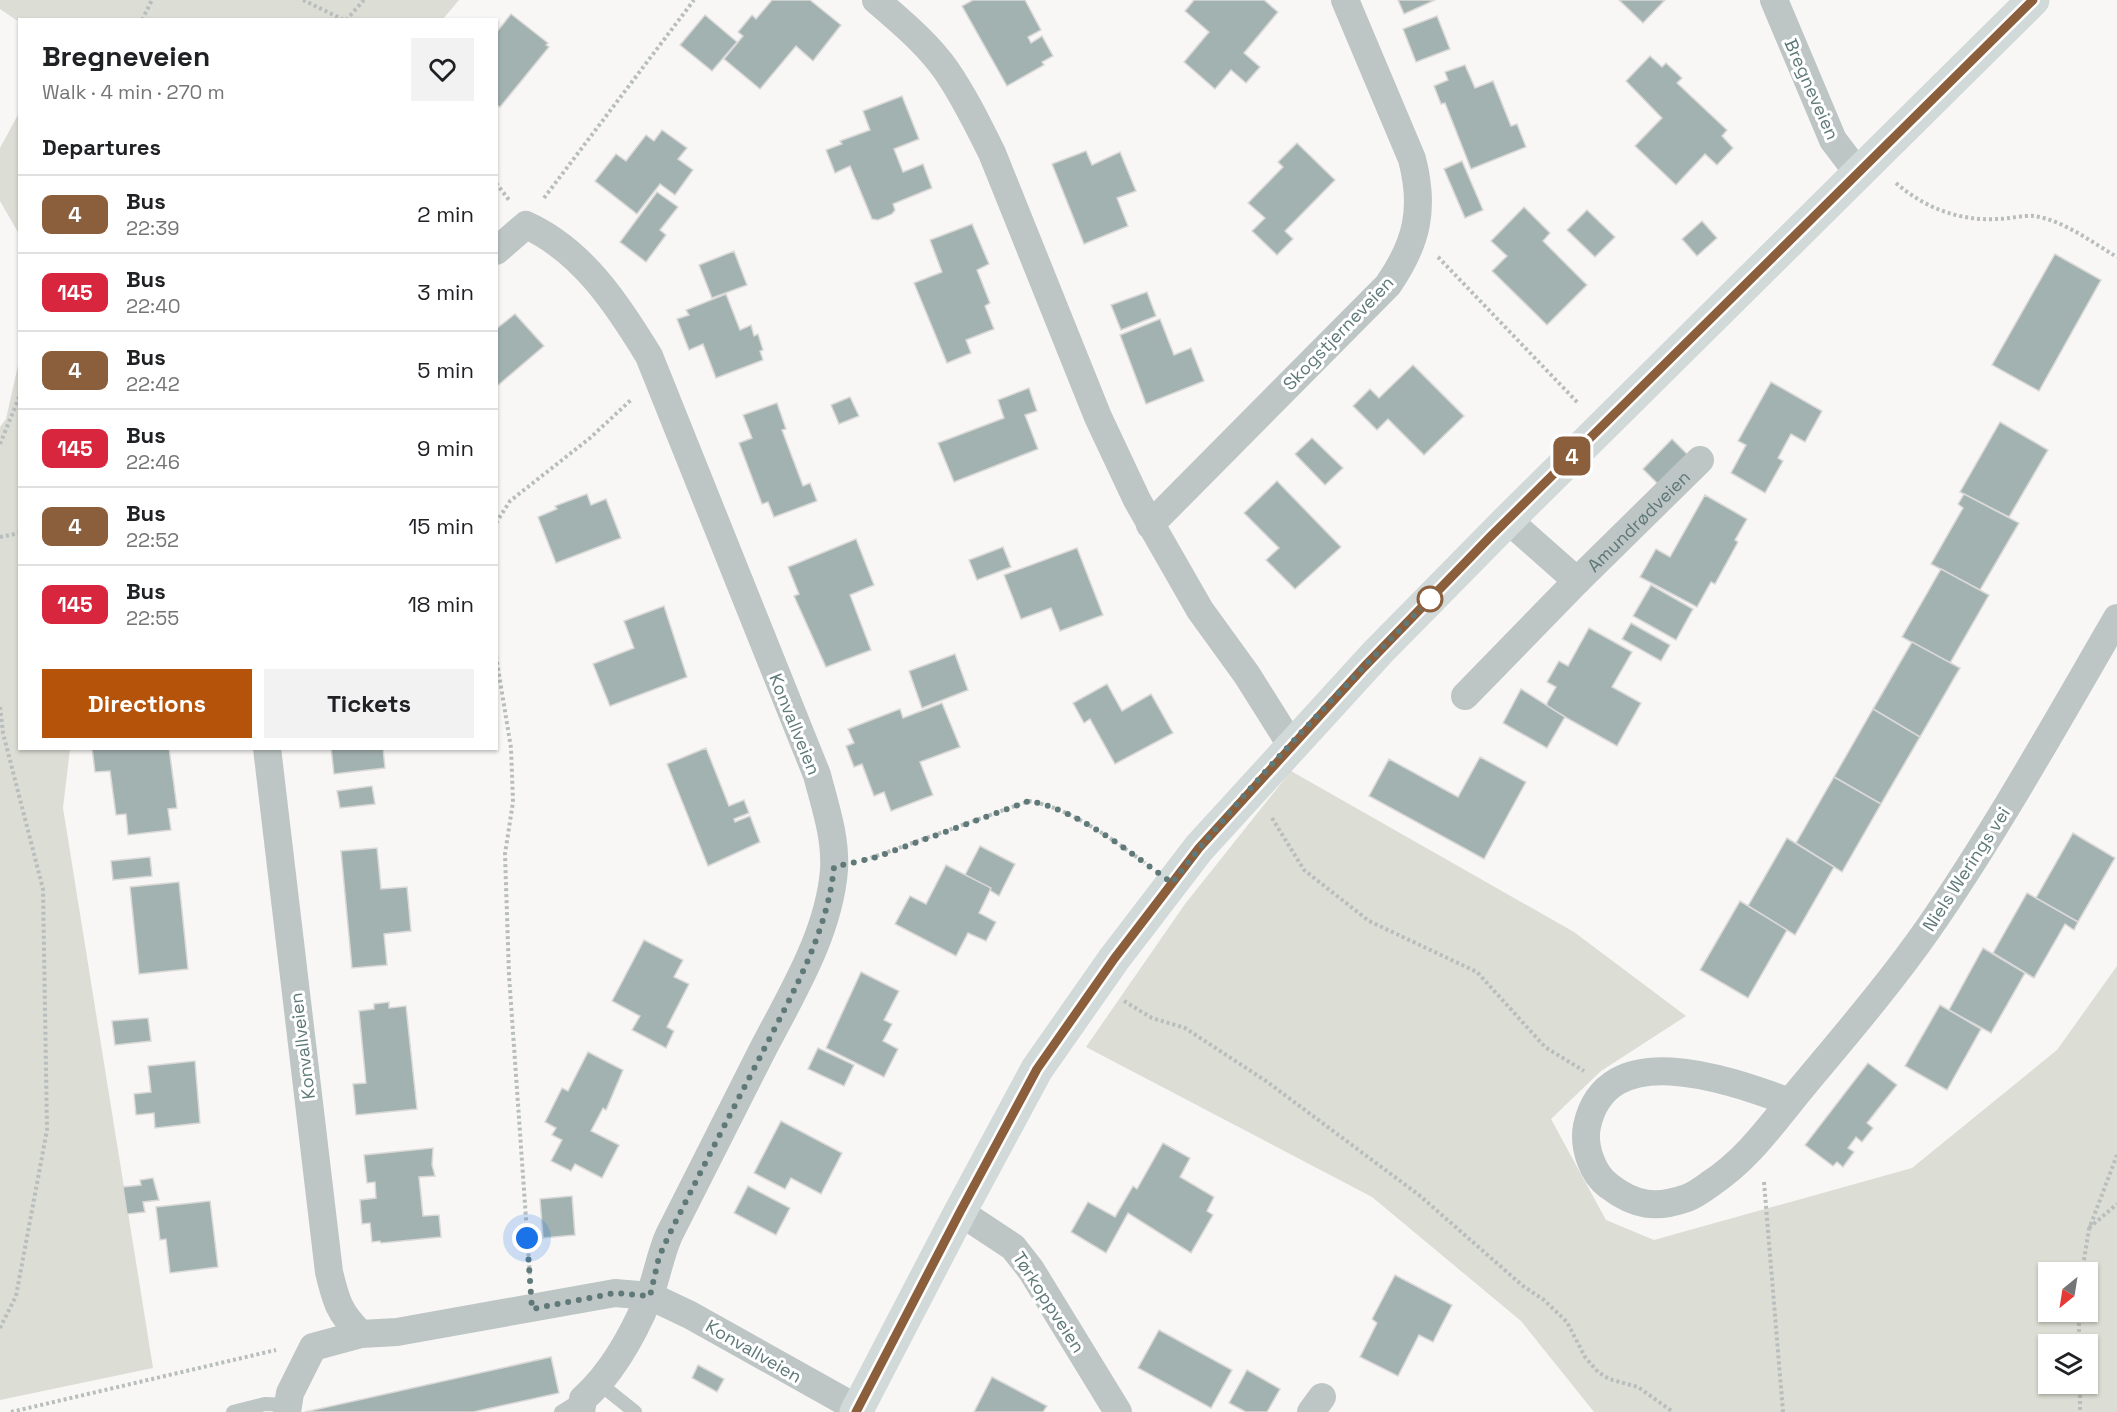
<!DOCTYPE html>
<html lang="en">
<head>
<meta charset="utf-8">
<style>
	:root { --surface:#fff; --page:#f2f2f2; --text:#202124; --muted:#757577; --line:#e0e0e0; --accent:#b45309 }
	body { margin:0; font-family:"Space Grotesk",sans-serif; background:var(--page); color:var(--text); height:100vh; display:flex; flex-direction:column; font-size:22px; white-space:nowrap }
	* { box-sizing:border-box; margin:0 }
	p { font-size:20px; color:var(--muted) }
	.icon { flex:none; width:33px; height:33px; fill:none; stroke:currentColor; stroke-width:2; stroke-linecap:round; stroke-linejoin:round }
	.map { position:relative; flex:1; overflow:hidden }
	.panel { position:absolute; left:18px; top:18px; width:480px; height:732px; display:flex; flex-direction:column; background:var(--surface); border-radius:0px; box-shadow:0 2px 4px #0004 }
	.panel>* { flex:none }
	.badge { padding:0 12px; border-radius:9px; font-size:21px; line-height:39px }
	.needle { width:39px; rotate:210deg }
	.controls { position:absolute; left:2038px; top:1262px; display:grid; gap:12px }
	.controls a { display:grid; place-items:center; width:60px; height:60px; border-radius:0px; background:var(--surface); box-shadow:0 2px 4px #0004; font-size:30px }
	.you { position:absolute; width:30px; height:30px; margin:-15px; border:4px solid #fff; border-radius:50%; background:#1a73e8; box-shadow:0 0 0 9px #1a73e833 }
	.map>.badge { position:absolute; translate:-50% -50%; box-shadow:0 0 0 3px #fff }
	h2 { padding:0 24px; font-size:22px; line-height:54px }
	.round { display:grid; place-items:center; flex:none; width:63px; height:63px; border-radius:0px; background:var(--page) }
	.overview { display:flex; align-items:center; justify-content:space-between; height:102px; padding:0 24px }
	h1 { font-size:28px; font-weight:600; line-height:45px }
	.cta { display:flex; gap:12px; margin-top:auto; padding:12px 24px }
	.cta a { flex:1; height:69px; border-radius:0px; background:var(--accent); color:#fff; font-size:24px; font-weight:600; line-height:69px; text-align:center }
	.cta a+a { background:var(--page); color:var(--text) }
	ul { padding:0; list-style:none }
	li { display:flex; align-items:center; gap:18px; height:78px; padding:0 24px; border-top:2px solid var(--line) }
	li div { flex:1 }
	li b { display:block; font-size:22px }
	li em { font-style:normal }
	li .badge { min-width:66px; font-weight:700; text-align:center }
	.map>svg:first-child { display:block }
	.green { fill:#dcddd4; fill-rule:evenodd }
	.building { fill:#a2b2b0; stroke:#dad9d8; stroke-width:1.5 }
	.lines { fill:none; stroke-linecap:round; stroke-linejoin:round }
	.path { stroke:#b8bebe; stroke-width:4; stroke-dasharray:3 3; stroke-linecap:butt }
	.lane { stroke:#bdc5c5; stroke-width:14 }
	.street { stroke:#bdc5c5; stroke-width:28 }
	.secondary { stroke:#d2d9d9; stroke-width:33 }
	.line-casing { stroke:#fff; stroke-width:14 }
	.line { stroke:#8b5e3c; stroke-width:9 }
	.walk { stroke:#5f7978; stroke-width:6; stroke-dasharray:0 10.8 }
	.stop-dot { fill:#fff; stroke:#8b5e3c; stroke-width:3 }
	.labels { text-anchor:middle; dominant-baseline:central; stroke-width:6; stroke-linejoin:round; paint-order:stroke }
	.street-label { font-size:18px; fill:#5f7978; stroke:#fff }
</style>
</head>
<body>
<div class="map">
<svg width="2117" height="1412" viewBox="0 0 2117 1412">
	<rect width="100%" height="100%" fill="#f8f7f5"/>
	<g class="green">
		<polygon points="0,0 459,0 443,19 20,20 19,22 0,9"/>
		<polygon points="19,113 19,234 0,201 0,148"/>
		<polygon points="19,361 20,748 70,749 63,808 153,1368 0,1400 0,427 6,419"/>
		<path d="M1291,771L1574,932L1686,1016L1601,1071L1551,1119L1606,1220L1654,1240L1912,1168L2057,1050L2117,966V1412H1594L1521,1321L1372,1197L1086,1047L1185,904ZM2049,1272H2088V1311H2049ZM2049,1344H2088V1383H2049Z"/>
	</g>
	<g class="building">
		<polygon points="772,0 810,0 841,25 813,61 796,46 760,89 724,59 743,36 738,32 752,15 756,19"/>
		<polygon points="973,0 1025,0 1041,30 1028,37 1031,43 1042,36 1053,56 1042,62 1044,65 1007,86 962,6"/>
		<polygon points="1194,0 1264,0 1278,12 1244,53 1260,67 1246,83 1231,70 1215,89 1184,62 1209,32 1185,11"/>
		<polygon points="1398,0 1435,0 1404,14"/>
		<polygon points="1619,0 1665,0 1643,23"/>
		<polygon points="511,14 548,43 546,45 549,47 500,107 496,105 496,33"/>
		<polygon points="705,15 737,42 712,71 680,45"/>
		<polygon points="1437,16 1450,49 1416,62 1403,29"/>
		<polygon points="1650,56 1662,67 1666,63 1682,78 1677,83 1727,130 1722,136 1733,148 1717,165 1705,154 1676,185 1635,146 1662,118 1626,81"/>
		<polygon points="1465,65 1475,88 1493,81 1511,126 1517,124 1526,147 1471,169 1445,103 1441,104 1434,86 1448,80 1445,72"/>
		<polygon points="902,96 919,139 894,149 903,172 923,164 932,188 893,204 895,210 892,214 878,220 872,219 850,166 835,173 826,150 842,144 840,141 870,130 863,111"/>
		<polygon points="662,130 687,148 678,159 693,170 675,195 660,184 637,214 595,181 616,154 626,161 646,135 654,141"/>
		<polygon points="1297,143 1335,180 1285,231 1293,239 1277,255 1252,231 1265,218 1248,203 1283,167 1278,162"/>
		<polygon points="1086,151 1092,165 1120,152 1136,191 1117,198 1128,226 1084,244 1052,164"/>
		<polygon points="1462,161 1483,210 1465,218 1444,169"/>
		<polygon points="657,192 678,207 660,230 666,235 646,262 620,242"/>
		<polygon points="1524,207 1550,233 1543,241 1587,285 1547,325 1492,271 1507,256 1491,241"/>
		<polygon points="1587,210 1615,237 1595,257 1567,230"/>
		<polygon points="1702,221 1717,238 1697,256 1682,239"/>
		<polygon points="972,224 989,264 977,270 990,303 985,306 994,329 966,340 971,353 947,363 914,283 942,272 930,240"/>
		<polygon points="734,251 747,285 712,298 699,265"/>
		<polygon points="2055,254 2101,280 2039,391 1992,365"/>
		<polygon points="1147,292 1156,316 1121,330 1111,305"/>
		<polygon points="726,294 740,330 751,325 754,336 758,334 763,350 760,351 763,360 716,378 703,344 689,350 677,319 689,315 686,310"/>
		<polygon points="515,314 544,346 496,387 496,329"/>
		<polygon points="1160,319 1174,355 1191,348 1204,381 1146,404 1120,335"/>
		<polygon points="1413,365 1464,416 1424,455 1388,419 1377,430 1353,406 1370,389 1379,398"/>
		<polygon points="1771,382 1822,411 1805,442 1791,434 1778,458 1783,461 1765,493 1731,473 1746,445 1738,441"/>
		<polygon points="1029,388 1037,411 1025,415 1038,449 954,482 938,443 1004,418 998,400"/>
		<polygon points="850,397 859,416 839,424 831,405"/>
		<polygon points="777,403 786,429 782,430 803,486 810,483 817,501 774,517 768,502 762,504 739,443 752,438 743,415"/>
		<polygon points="2000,422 2048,450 2009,517 1960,492"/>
		<polygon points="1312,438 1343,468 1325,485 1295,454"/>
		<polygon points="1672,439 1688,455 1659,485 1643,469"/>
		<polygon points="1277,481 1341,547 1295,589 1266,560 1279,548 1244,513"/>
		<polygon points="587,494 591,505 606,499 621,538 556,563 538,517 557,509 555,506"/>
		<polygon points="1964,494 2019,523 1980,590 1931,564 1963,508 1958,504"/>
		<polygon points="1705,495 1747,519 1735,540 1738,542 1715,584 1711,582 1697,607 1640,577 1656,549 1670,557"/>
		<polygon points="856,539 874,585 850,595 871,650 826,667 794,596 799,594 788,567"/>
		<polygon points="1003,547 1011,567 977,580 969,560"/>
		<polygon points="1077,548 1103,615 1060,631 1051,608 1021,619 1004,575"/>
		<polygon points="1941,569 1989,595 1950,663 1902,637"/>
		<polygon points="1651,585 1693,609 1676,640 1633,616"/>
		<polygon points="664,606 687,677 610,706 593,664 634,648 624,621"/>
		<polygon points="1631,623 1670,645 1661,661 1622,639"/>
		<polygon points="1589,628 1632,652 1612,687 1641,703 1617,746 1547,707 1547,703 1556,687 1547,682 1559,661 1568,666"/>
		<polygon points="1912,642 1960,668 1920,737 1873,709"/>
		<polygon points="955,654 968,690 922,708 909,671"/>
		<polygon points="1107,684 1122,711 1151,694 1173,733 1115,764 1090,719 1084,723 1073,703"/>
		<polygon points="1521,689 1565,717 1547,748 1503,723"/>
		<polygon points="942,703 960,747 920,762 933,795 891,811 884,792 874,796 862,764 854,767 846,746 854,743 848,729 900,709 903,718"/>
		<polygon points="1873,709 1920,737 1881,804 1834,777"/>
		<polygon points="92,748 169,748 177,808 168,809 171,830 128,835 126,814 116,815 110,771 95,772"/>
		<polygon points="331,748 383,748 385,768 334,774"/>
		<polygon points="706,748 729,806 744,800 749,813 734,819 735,822 750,816 760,842 708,866 667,764"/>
		<polygon points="1480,757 1526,782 1484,859 1369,796 1389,759 1458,797"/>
		<polygon points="1834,777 1881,804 1842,872 1796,843"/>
		<polygon points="372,786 375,804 340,808 337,791"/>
		<polygon points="2073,833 2115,858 2078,922 2036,898"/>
		<polygon points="1787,838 1834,867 1795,935 1748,906"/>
		<polygon points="980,846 1015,864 999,896 965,875"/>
		<polygon points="377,848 381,889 407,887 411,931 384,934 387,965 352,968 341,851"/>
		<polygon points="150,857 152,876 113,880 111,861"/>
		<polygon points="946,865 991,888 979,913 996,922 986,941 968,933 956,956 895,924 910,896 926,904"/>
		<polygon points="179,882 188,969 139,974 130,887"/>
		<polygon points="2027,893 2078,922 2074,930 2065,924 2034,978 1993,953"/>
		<polygon points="1740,901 1787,930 1748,998 1700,970"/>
		<polygon points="644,940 683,960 674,977 689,984 667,1027 674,1031 666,1048 632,1030 640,1016 612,1001"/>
		<polygon points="1983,948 2025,973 1991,1033 1949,1010"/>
		<polygon points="861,972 899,991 884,1020 892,1024 883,1041 898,1049 884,1077 826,1048"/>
		<polygon points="389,1002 389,1008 406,1006 417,1109 356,1115 353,1084 366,1083 359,1011 374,1009 374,1004"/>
		<polygon points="1940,1005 1981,1029 1947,1090 1905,1066"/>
		<polygon points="148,1018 151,1041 115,1045 112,1021"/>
		<polygon points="818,1048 854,1065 844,1086 808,1069"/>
		<polygon points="588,1052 623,1070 606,1110 603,1108 591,1131 619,1145 602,1178 575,1164 571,1171 551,1161 562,1140 552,1135 556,1128 545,1122 562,1088 568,1091"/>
		<polygon points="195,1061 200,1123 155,1128 154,1113 136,1115 134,1094 151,1092 148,1066"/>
		<polygon points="1868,1063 1897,1085 1867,1123 1873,1128 1862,1142 1856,1137 1848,1148 1854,1152 1843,1167 1837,1162 1833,1166 1805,1145"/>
		<polygon points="781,1121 842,1153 821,1194 791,1178 785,1189 754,1173"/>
		<polygon points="1163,1143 1190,1158 1180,1177 1214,1197 1207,1211 1213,1215 1191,1253 1128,1213 1106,1253 1071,1232 1088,1202 1115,1217 1133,1186 1137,1189"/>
		<polygon points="433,1148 432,1165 435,1176 419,1177 423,1216 439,1215 441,1237 381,1243 380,1241 372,1242 370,1223 362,1224 360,1200 376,1198 375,1182 367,1183 364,1155"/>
		<polygon points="153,1178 159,1200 143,1202 145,1212 127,1214 123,1187 141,1185 140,1180"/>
		<polygon points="748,1186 790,1208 776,1235 734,1213"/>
		<polygon points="572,1196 575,1235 543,1238 540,1199"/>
		<polygon points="210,1201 218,1267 170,1273 166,1239 160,1240 156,1207"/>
		<polygon points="1395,1275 1452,1305 1433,1342 1419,1335 1398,1376 1360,1357 1377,1323 1372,1319"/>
		<polygon points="1159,1330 1232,1370 1211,1408 1138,1368"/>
		<polygon points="551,1357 559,1393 473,1412 305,1412"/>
		<polygon points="698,1365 724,1379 717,1392 692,1378"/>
		<polygon points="1247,1370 1280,1389 1267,1412 1246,1412 1229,1403"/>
		<polygon points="992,1377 1047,1406 1043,1412 974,1412"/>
	</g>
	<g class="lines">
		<g class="path">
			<polyline points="303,0 344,20"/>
			<polyline points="142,20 152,0"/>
			<polyline points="346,20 364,0"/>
			<polyline points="496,183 509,200"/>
			<path d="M1896,183C1925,208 1959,221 1997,219C2009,219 2023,215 2034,216C2063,220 2093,243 2117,257"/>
			<polyline points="544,198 694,0"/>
			<polyline points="1438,257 1578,403"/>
			<polyline points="0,444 20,395"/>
			<polyline points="496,523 510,501 590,438 632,399"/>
			<polyline points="0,537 20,533"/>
			<polyline points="496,656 511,748 513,802 505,854 509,975 530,1276"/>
			<polyline points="0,707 3,733 43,889 47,1130 16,1296 0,1328"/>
			<polyline points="1272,818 1304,870 1369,921 1477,972 1545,1047 1584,1071"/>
			<path d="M865,860L1029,801C1070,808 1112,839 1145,863"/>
			<polyline points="1124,1001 1152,1018 1185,1028 1266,1081 1419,1195 1523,1286 1544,1300 1567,1322 1585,1357 1598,1372 1609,1379 1638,1387 1673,1412"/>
			<polyline points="1764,1182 1783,1412"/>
			<polyline points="2089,1228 2117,1204"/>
			<polyline points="2082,1272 2089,1229 2117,1155"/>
			<polyline points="2079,1311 2079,1344"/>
			<polyline points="2080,1383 2080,1412"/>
			<polyline points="11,1412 276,1350"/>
		</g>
		<g class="lane">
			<polyline points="600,1384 635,1412"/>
			<polyline points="233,1412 265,1404 288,1405"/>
			<polyline points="561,1412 582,1399"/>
		</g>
		<g class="street">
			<path d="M876,0C901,22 927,43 946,70C964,96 978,125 992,153L1098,417L1137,500L1200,610L1247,675L1291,745"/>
			<polyline points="1774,0 1833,140 1858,173"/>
			<path d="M496,251L526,225C582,250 618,305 649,356L817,775C825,806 836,837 834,870C829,934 791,995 762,1051C731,1112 700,1174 669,1235C660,1255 657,1277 649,1297C634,1333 612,1373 583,1399L581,1412"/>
			<path id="s1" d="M1508,520L1577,581L1700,460"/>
			<path d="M1150,525L1388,285C1417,243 1425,209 1412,159L1345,0"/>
			<polyline points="1465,696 1577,581"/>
			<path d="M267,748L329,1272C336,1301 339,1313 361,1334L397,1332L615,1293L650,1296L690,1315L858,1409"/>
			<path d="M1790,1102C1731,1081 1607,1034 1587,1126C1583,1146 1592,1174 1609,1186C1635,1206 1656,1209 1687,1198C1695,1195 1703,1189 1710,1184C1748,1159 1771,1125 1799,1091C1843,1038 1888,986 1928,929C1997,829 2056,723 2117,618"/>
			<polyline points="960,1212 1013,1247 1031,1270 1118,1412"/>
			<polyline points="287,1412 290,1393 313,1347 361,1334"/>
			<polyline points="1311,1412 1322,1397"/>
		</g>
		<polyline class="secondary" points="856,1412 960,1212 1037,1069 1114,959 1199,848 1378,652 1508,520 2033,0"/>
	</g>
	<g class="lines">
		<g class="line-casing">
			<polyline id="line" points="856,1412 960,1212 1037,1069 1114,959 1199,848 1364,667 1491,536 2033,0"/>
		</g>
		<use href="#line" class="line"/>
		<path class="walk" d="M527,1238L532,1309L615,1293L650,1296L659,1257L669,1235C698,1177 727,1120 757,1063C788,1001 827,937 834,867L877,857L1029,801C1079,810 1132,854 1172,883C1250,782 1341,690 1430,599"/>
	</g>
	<circle class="stop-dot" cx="1430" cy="599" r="12"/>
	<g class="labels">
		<g class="street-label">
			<text transform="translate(1812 89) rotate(66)">Bregneveien</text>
			<text transform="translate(1338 333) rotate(-46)">Skogstjerneveien</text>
			<text stroke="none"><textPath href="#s1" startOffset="178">Amundrødveien</textPath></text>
			<text transform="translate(795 724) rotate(68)">Konvallveien</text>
			<text transform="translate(1966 869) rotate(-57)">Niels Werings vei</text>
			<text transform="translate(302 1046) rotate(-97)">Konvallveien</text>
			<text transform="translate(1049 1302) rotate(57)">Tørkoppveien</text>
			<text transform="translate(754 1351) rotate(30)">Konvallveien</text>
		</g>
	</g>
</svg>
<div class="controls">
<a><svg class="needle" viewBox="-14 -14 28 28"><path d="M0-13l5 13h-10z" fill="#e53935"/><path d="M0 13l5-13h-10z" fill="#757577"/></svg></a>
<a><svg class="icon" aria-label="layers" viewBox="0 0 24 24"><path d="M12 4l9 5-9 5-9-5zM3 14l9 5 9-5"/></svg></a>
</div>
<div class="you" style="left:527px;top:1238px"></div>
<b class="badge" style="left:1572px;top:456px;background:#8b5e3c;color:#fff">4</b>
<section class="panel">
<div class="overview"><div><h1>Bregneveien</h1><p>Walk · 4 min · 270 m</p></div><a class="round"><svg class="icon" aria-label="heart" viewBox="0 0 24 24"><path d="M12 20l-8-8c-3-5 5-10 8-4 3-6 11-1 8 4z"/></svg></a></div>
<h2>Departures</h2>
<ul>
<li><span class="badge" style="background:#8b5e3c;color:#fff">4</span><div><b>Bus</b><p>22:39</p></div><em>2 min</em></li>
<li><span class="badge" style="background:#d7263d;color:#fff">145</span><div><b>Bus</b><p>22:40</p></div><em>3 min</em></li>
<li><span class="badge" style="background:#8b5e3c;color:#fff">4</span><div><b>Bus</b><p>22:42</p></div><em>5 min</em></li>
<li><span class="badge" style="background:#d7263d;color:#fff">145</span><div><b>Bus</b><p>22:46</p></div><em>9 min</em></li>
<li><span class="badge" style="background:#8b5e3c;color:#fff">4</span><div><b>Bus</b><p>22:52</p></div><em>15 min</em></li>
<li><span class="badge" style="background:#d7263d;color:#fff">145</span><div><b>Bus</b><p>22:55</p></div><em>18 min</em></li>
</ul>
<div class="cta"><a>Directions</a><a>Tickets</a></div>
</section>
</div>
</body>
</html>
